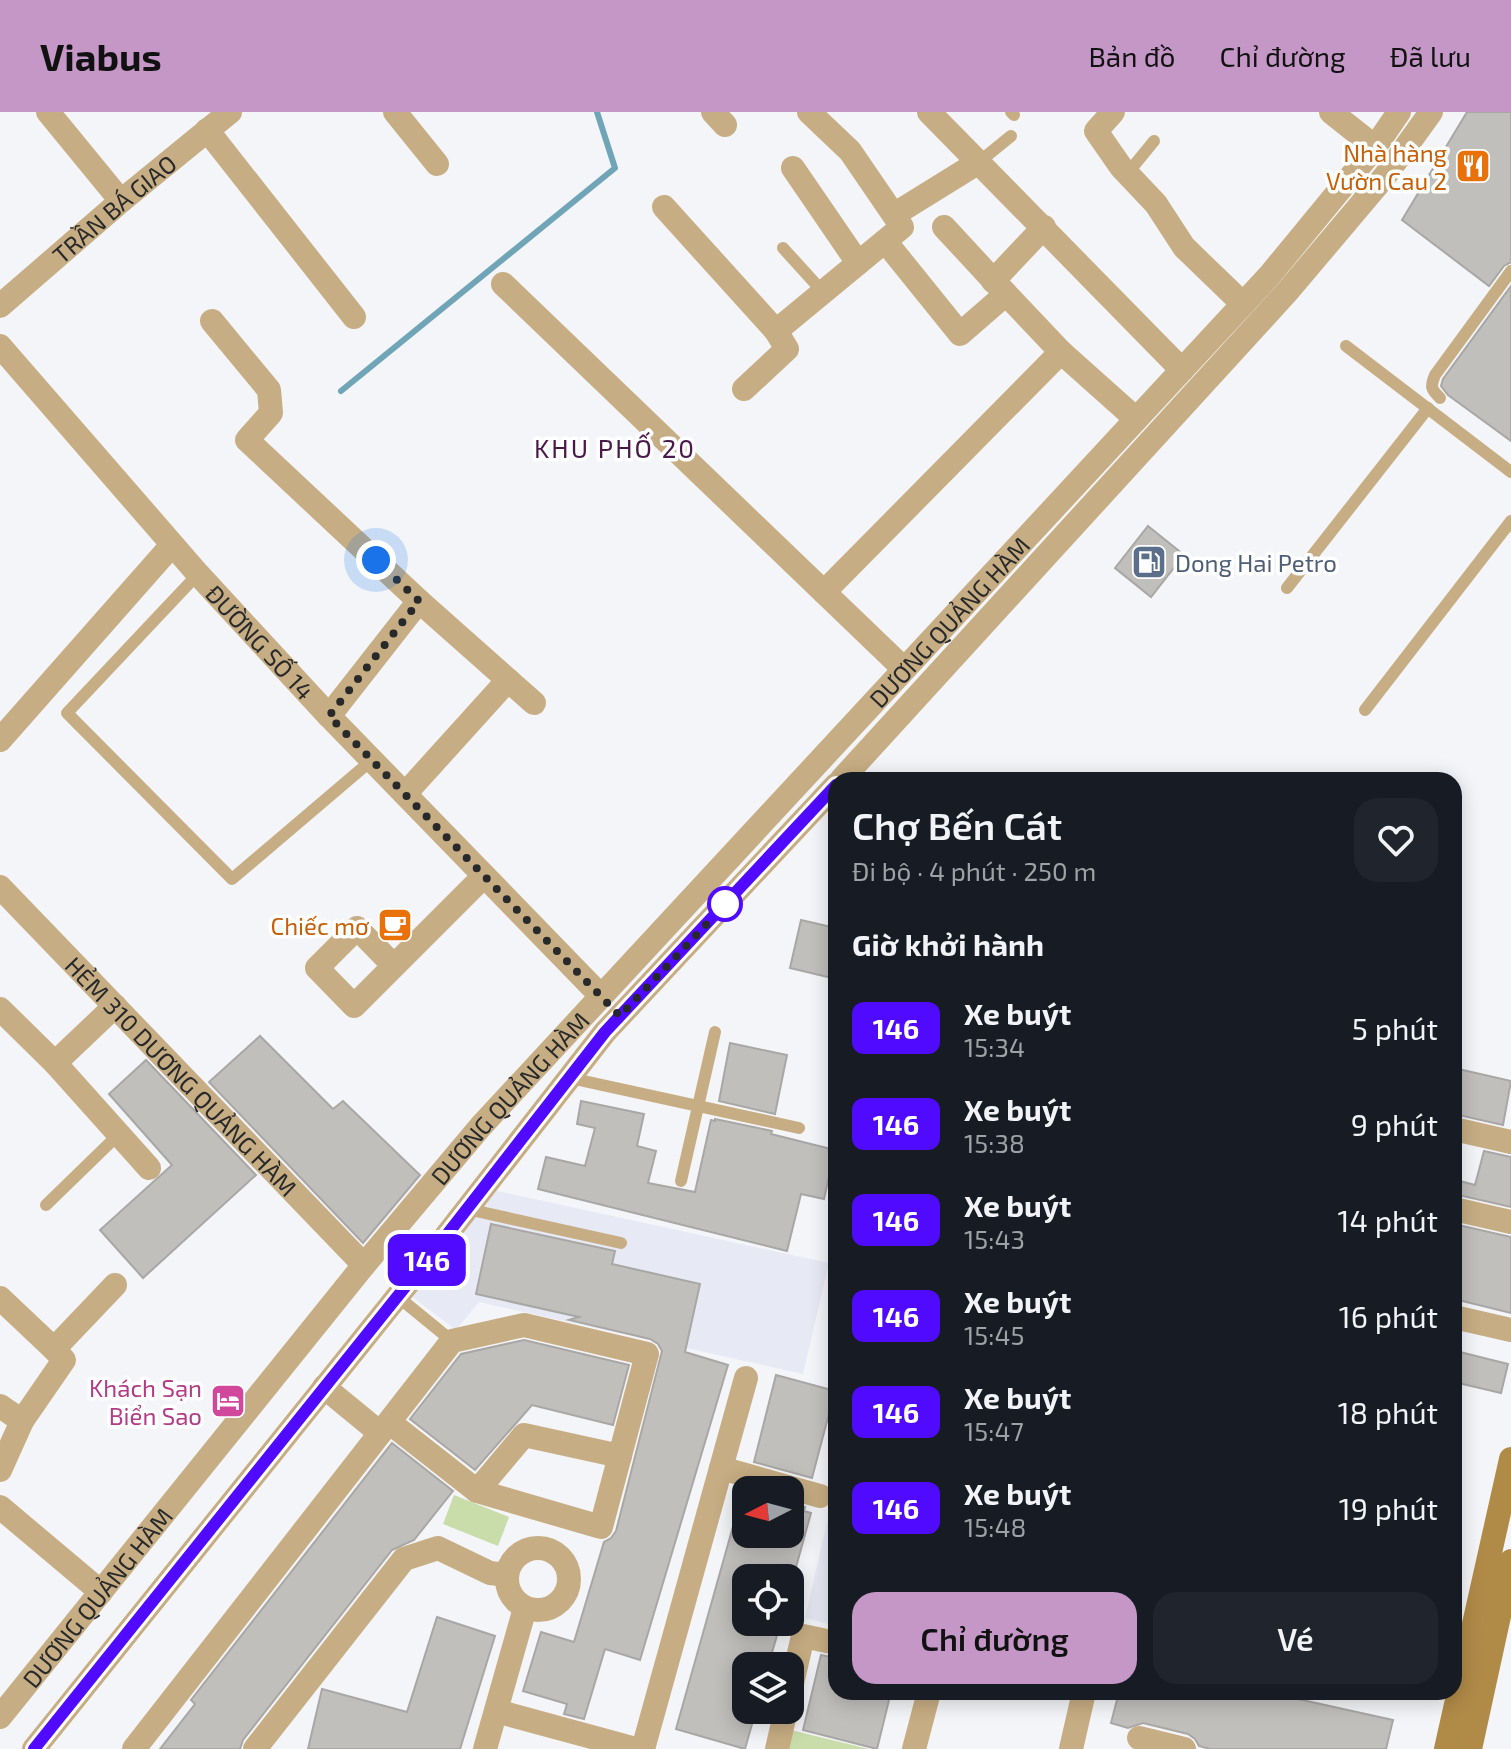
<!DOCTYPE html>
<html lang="vi">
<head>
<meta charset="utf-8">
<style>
	:root { --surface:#171b24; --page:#20242c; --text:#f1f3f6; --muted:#9ea1a6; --accent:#c497c7 }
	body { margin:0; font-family:"Exo 2",sans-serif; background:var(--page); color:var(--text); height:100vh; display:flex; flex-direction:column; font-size:30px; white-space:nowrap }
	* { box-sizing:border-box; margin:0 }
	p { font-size:26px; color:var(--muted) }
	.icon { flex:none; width:44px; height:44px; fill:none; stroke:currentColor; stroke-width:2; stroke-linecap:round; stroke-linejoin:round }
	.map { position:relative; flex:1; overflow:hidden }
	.details { position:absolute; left:828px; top:660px; width:634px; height:928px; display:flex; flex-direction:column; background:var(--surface); border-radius:24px; box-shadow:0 4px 20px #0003 }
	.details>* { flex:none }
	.badge { padding:0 16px; border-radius:12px; font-size:28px; line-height:52px }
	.needle { width:52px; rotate:264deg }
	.buttons { position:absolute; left:732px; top:1364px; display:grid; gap:16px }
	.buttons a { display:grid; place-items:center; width:72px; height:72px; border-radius:16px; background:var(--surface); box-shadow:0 4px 20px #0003; font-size:40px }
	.you { position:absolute; width:40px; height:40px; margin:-20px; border:6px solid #fff; border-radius:50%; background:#1a73e8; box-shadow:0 0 0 12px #1a73e833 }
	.map>.badge { position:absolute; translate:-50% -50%; box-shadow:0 0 0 4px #fff }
	h2 { padding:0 24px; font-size:30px; line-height:72px }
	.round { display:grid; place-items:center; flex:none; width:84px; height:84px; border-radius:24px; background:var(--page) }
	.head { display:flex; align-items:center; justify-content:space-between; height:136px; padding:0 24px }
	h1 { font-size:38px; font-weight:600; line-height:60px }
	.primary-button { display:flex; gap:16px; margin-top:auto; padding:16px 24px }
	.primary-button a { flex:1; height:92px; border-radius:24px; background:var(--accent); color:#111; font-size:32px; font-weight:600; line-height:92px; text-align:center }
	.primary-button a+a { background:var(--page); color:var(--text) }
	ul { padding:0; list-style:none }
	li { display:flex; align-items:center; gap:24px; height:96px; padding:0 24px }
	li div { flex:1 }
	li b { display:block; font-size:30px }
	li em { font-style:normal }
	li .badge { min-width:88px; font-weight:700; text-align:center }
	header { display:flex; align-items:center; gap:48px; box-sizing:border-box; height:112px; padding:0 40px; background:var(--accent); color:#111 }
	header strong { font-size:38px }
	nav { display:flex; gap:44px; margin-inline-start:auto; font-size:28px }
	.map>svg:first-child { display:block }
	.built { fill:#e7eaf5 }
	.green { fill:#c9ddaa }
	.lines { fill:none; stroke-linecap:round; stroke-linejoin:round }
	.stream { stroke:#70a4b7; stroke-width:6 }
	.building { fill:#c1bfbc; stroke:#a9a7a5; stroke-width:2 }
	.service { stroke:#c7ad83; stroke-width:12 }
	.minor { stroke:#c7ad83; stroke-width:24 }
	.tertiary { stroke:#c7ad83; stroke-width:24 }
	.secondary { stroke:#b08a47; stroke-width:24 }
	.line-casing { stroke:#fff; stroke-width:18 }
	.line { stroke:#4f0aff; stroke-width:12 }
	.walk { stroke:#28292a; stroke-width:8; stroke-dasharray:0 14.4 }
	.stop-dot { fill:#fff; stroke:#4f0aff; stroke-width:4 }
	.labels { text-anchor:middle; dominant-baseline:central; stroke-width:7; stroke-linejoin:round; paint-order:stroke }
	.food-label { font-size:24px; fill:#c56008; stroke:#fff; text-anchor:end }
	.street-label { font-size:24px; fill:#28292a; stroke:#fff }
	.service-label { font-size:24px; fill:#4e5e75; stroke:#fff; text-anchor:start }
	.hotel-label { font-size:24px; fill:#b23c85; stroke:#fff; text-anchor:end }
	.neighbourhood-label { font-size:26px; letter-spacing:2px; fill:#491949; stroke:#fff }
</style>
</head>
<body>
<header>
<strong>Viabus</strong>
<nav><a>Bản đồ</a><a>Chỉ đường</a><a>Đã lưu</a></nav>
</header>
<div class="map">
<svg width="1511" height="1637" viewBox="0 0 1511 1637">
	<rect width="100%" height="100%" fill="#f4f5f8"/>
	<g class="built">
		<polygon points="488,1077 829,1151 803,1262 479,1190 456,1218 398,1174"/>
		<polygon points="836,1371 836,1514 805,1506"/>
	</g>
	<g class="green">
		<polygon points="454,1383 509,1405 498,1434 443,1412"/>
		<polygon points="791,1618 869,1637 786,1637"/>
	</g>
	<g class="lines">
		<polyline class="stream" points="341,279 615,56 597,0"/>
	</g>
	<g class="building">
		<polygon points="1467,0 1511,0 1511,150 1504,154 1489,174 1402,108"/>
		<polygon points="1511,174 1511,329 1448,283 1441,274 1443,267"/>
		<polygon points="1148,414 1184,443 1151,485 1115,456"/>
		<polygon points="801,808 836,816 836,867 790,856"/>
		<polygon points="260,924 333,997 343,989 420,1063 363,1131 209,970"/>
		<polygon points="730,931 787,943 775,1002 719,989"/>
		<polygon points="146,948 256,1063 143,1166 100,1118 172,1053 109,982"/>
		<polygon points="1454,956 1511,969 1503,1013 1454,1002"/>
		<polygon points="581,989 644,1002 637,1034 656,1039 648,1071 695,1080 711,1008 715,1009 715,1007 772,1019 771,1022 835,1038 824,1087 801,1082 787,1139 538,1077 546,1045 585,1054 595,1016 577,1012"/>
		<polygon points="1484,1039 1511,1045 1511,1095 1454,1082 1456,1068 1475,1073"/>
		<polygon points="491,1112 615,1139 612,1152 700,1172 685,1240 728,1253 640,1548 605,1537 584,1607 564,1602 567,1592 523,1579 541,1520 574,1530 604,1430 611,1426 616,1419 662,1239 658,1232 650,1227 569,1208 579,1205 476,1182"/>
		<polygon points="1454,1112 1511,1125 1511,1201 1454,1187"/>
		<polygon points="524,1228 629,1253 613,1313 532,1293 475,1358 410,1307 461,1242"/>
		<polygon points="1460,1240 1508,1252 1501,1281 1454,1270"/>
		<polygon points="776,1263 835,1279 812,1366 754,1350"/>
		<polygon points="392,1331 453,1379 414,1428 392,1438 243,1628 240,1637 160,1637 195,1592 191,1588"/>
		<polygon points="741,1386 746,1386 746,1422 790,1422 790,1391 805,1395 804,1399 811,1401 793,1466 746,1466 746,1510 781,1510 768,1554 746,1554 746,1598 756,1598 745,1637 676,1617"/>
		<polygon points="437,1505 495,1524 460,1637 308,1637 322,1577 407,1600"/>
		<polygon points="821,1543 836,1546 836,1580 891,1580 877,1637 803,1618"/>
		<polygon points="1119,1580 1266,1580 1393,1608 1386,1637 1210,1637 1199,1634 1195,1627 1188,1622 1143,1611 1128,1616 1111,1611"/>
	</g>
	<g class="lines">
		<g class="service">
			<polyline points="1011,0 1014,3"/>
			<polyline points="979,50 1011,24"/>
			<polyline points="1127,62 1154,29"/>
			<polyline points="783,136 823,180"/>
			<polyline points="1346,234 1511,360"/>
			<path d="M1440,286C1431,277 1430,275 1435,263L1511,159"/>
			<polyline points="198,462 67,601 232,767 372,648"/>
			<polyline points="1287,476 1428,296"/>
			<polyline points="1365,598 1511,409"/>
			<polyline points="570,966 799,1016"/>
			<polyline points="681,1069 715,920"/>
			<polyline points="46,1093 119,1022"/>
			<polyline points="467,1097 621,1131"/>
			<polyline points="397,1184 452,1229"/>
		</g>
		<g class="minor">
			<polyline points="48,0 121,89"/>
			<polyline points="395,0 437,52"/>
			<polyline points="713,0 725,13"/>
			<polyline points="809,0 850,39 902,115 885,129 960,222 1006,182 1061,240 1136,307"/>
			<polyline points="929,0 1182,258"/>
			<polyline points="1113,0 1096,19 1121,55 1156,92 1184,135 1243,192"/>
			<polyline points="1331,0 1375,35"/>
			<polyline points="207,18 354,205"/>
			<polyline points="793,56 858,151"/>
			<polyline points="664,95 776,219 787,237 744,277"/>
			<polyline points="895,102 979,50"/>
			<polyline points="944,115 1006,182"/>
			<polyline points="993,169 1044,115"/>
			<polyline points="503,172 904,557"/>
			<polyline points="212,209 269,278 271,301 247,328 419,489 534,591"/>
			<polyline points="776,219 885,129"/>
			<path id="s1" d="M0,234L198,462L329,604L601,884"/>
			<polyline points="824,480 1061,240"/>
			<polyline points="329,604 419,489"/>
			<polyline points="0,628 172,433"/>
			<polyline points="405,682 508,568"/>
			<path id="s2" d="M0,775L364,1153"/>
			<polyline points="394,854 357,816 317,856 354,894 484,764"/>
			<polyline points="0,897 55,951 149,1056"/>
			<polyline points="55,951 115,894"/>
			<polyline points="1454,1017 1511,1030"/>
			<polyline points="1454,1097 1511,1110"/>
			<polyline points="0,1186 54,1237"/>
			<polyline points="1454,1205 1511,1218"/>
			<polyline points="324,1275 380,1321"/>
			<polyline points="0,1294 22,1309 0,1358"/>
			<polyline points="22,1309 64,1248 54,1237 115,1173"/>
			<polyline points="721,1356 820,1384"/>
			<polyline points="477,1379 524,1323 620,1344"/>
			<polyline points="0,1395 101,1480"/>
			<circle cx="538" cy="1467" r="31"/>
			<polyline points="790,1580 803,1524 836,1531"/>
			<polyline points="496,1599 636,1637"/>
			<polyline points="1139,1626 1184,1637"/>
			<polyline points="134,1637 452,1229 524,1213 647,1242 601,1415 477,1379 389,1310"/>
			<polyline points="255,1637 404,1447 438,1436 490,1461 507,1463"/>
			<polyline points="485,1637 525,1496"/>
			<polyline points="643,1637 746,1266"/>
			<polyline points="777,1637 786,1598"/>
			<polyline points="914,1637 929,1580"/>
			<polyline points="1071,1637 1084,1580"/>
		</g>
		<g class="tertiary">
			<path id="s3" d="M0,194L121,89L230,0"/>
			<polyline points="841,668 1287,180 1385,64 1431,0"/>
			<path id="s4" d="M0,1605L364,1153L481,1014L1269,164L1375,35L1399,0"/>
			<polyline points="34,1637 442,1129 605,920 836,673"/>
		</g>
		<g class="secondary">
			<polyline points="1446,1637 1511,1347"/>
			<polyline points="1470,1637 1511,1449"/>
		</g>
	</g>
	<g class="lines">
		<g class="line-casing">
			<polyline id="line" points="34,1637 442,1129 605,920 836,673"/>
		</g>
		<use href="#line" class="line"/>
		<polyline class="walk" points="376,448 419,489 329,604 620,904 733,784 725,792"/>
	</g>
	<defs>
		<g id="restaurant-square" transform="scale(1.8)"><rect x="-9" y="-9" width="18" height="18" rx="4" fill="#e8710a" stroke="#fff"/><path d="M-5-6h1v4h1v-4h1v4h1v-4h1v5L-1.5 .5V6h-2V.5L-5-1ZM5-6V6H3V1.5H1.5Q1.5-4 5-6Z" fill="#fff"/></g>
		<g id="fuel-square" transform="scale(1.8)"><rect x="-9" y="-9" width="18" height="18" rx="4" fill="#5c6f8a" stroke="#fff"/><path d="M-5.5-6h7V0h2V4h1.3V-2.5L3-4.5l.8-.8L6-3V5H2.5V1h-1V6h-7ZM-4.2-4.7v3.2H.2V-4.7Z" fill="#fff"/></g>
		<g id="cafe-square" transform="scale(1.8)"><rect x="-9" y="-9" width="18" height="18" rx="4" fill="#e8710a" stroke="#fff"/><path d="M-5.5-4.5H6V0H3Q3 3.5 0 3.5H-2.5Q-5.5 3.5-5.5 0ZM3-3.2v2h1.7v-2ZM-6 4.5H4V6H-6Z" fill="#fff"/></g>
		<g id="hotel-square" transform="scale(1.8)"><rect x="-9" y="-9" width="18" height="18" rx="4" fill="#d1479c" stroke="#fff"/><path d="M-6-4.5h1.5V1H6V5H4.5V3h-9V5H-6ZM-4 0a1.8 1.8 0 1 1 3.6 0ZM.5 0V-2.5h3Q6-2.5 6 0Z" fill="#fff"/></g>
	</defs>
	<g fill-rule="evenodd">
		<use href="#restaurant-square" x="1473" y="54"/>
		<use href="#fuel-square" x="1149" y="450"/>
		<use href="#cafe-square" x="395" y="813"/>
		<use href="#hotel-square" x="228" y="1289"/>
	</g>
	<circle class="stop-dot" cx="725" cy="792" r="16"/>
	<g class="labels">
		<g class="food-label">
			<text x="1447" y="40">Nhà hàng<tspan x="1447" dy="28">Vườn Cau 2</tspan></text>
			<text x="369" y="813">Chiếc mơ</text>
		</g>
		<g class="street-label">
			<text stroke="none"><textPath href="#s3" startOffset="150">TRẦN BÁ GIAO</textPath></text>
			<text stroke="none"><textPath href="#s4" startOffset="1450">DƯƠNG QUẢNG HÀM</textPath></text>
			<text stroke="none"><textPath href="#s1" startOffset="394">ĐƯỜNG SỐ 14</textPath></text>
			<text stroke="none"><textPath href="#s2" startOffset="262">HẺM 310 DƯƠNG QUẢNG HÀM</textPath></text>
			<text stroke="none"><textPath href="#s4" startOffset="802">DƯƠNG QUẢNG HÀM</textPath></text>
			<text stroke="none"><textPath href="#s4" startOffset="154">DƯƠNG QUẢNG HÀM</textPath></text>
		</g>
		<g class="service-label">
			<text x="1175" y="450">Dong Hai Petro</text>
		</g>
		<g class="hotel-label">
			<text x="202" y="1275">Khách Sạn<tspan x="202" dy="28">Biển Sao</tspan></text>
		</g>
		<g class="neighbourhood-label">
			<text x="615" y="335">KHU PHỐ 20</text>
		</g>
	</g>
</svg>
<div class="buttons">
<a><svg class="needle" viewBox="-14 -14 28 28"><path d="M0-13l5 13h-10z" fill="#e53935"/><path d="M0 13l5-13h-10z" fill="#9ea1a6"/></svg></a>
<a><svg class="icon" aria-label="locate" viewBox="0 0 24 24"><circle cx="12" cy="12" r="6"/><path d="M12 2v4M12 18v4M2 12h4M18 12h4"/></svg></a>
<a><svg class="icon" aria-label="layers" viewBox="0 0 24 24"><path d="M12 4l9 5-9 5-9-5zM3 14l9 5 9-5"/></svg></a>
</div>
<div class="you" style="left:376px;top:448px"></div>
<b class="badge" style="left:427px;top:1148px;background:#4f0aff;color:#fff">146</b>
<section class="details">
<div class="head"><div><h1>Chợ Bến Cát</h1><p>Đi bộ · 4 phút · 250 m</p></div><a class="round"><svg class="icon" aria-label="heart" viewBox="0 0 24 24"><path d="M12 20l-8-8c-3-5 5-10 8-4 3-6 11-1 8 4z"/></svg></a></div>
<h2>Giờ khởi hành</h2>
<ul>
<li><span class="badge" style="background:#4f0aff;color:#fff">146</span><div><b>Xe buýt</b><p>15:34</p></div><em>5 phút</em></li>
<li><span class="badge" style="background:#4f0aff;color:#fff">146</span><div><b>Xe buýt</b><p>15:38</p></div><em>9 phút</em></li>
<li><span class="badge" style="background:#4f0aff;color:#fff">146</span><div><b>Xe buýt</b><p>15:43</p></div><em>14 phút</em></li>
<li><span class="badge" style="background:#4f0aff;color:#fff">146</span><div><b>Xe buýt</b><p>15:45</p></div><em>16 phút</em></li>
<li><span class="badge" style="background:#4f0aff;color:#fff">146</span><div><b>Xe buýt</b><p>15:47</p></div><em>18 phút</em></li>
<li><span class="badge" style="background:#4f0aff;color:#fff">146</span><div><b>Xe buýt</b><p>15:48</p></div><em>19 phút</em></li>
</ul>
<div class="primary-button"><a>Chỉ đường</a><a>Vé</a></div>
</section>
</div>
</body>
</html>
